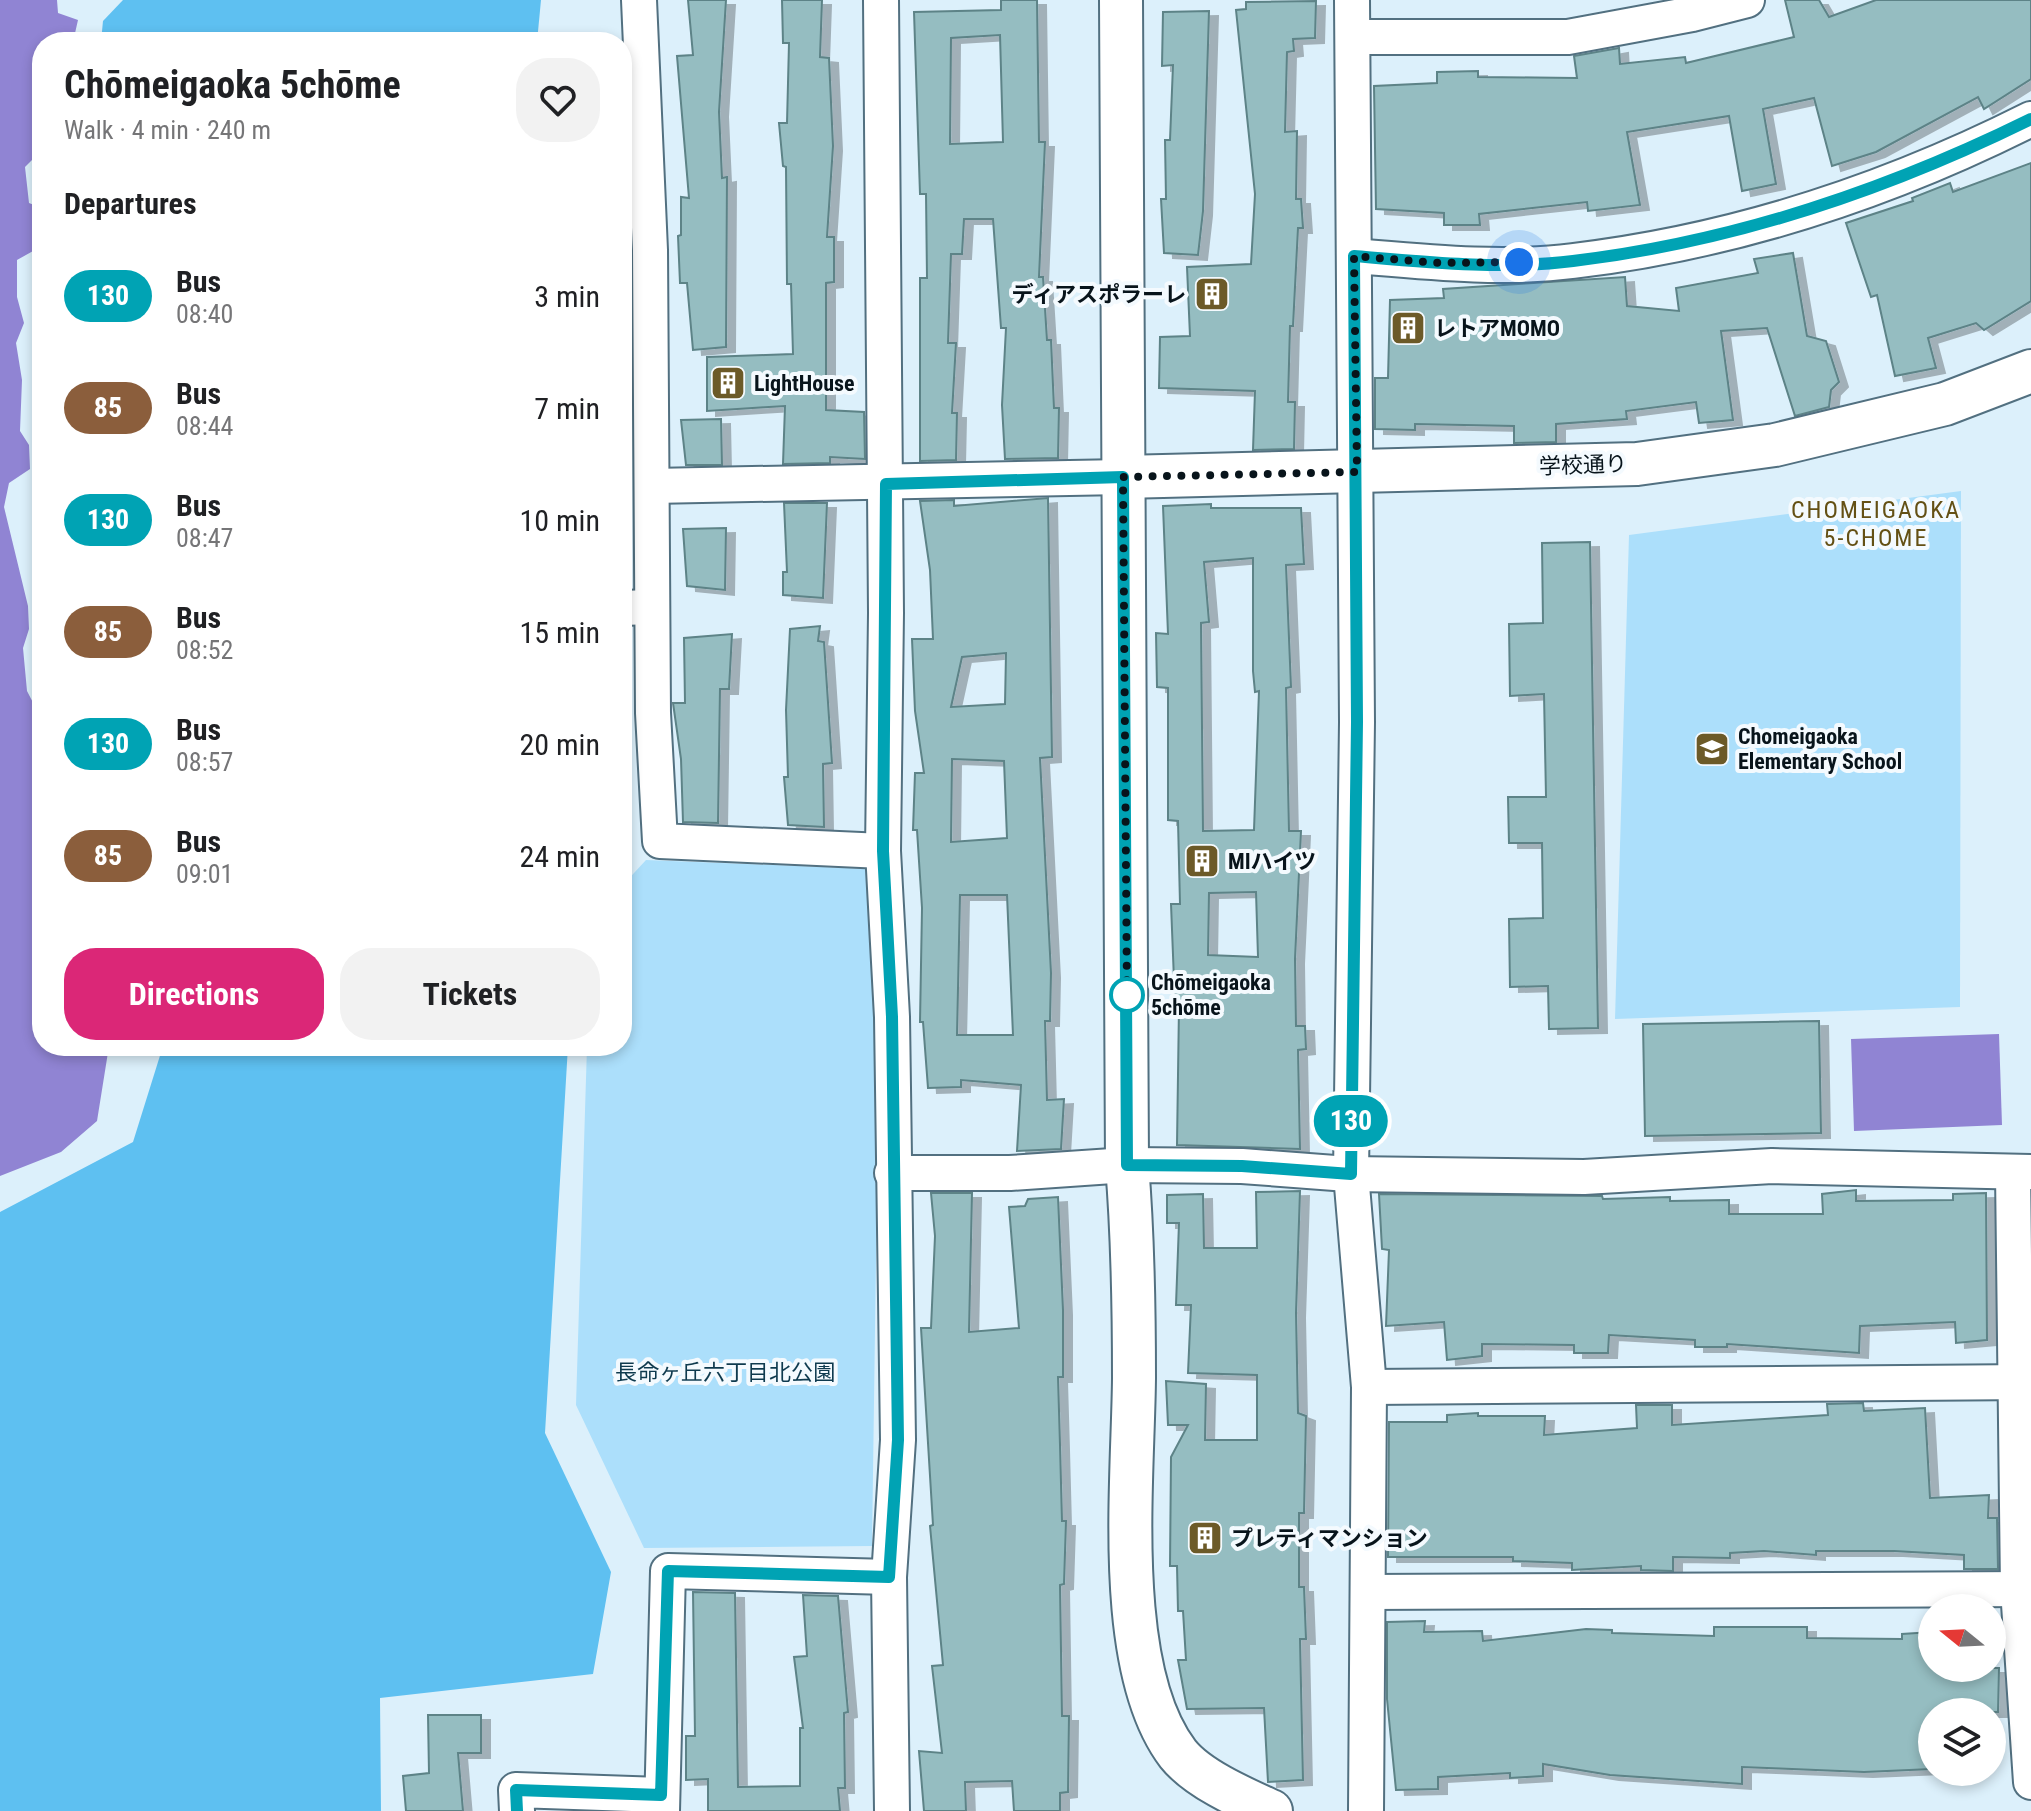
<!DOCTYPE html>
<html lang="en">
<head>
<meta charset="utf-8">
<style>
	:root { --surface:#fff; --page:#f2f2f2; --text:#202124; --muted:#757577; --accent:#db2777 }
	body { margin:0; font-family:"Roboto Condensed","Noto Sans JP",sans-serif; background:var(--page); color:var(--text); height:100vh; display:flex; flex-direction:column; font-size:30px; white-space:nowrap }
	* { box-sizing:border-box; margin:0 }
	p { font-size:26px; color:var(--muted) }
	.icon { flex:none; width:44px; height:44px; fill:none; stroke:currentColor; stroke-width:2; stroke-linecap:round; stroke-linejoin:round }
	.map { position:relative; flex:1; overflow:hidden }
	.panel { position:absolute; left:32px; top:32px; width:600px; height:1024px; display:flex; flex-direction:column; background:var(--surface); border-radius:32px; box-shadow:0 4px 12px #0003 }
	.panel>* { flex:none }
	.badge { padding:0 16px; border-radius:26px; font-size:28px; line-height:52px }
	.needle { width:52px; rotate:288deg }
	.tools { position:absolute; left:1918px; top:1594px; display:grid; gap:16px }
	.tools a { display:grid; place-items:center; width:88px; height:88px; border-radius:50%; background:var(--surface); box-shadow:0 4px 12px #0003; font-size:40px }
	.you { position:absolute; width:40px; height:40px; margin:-20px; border:6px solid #fff; border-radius:50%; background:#1a73e8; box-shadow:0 0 0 12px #1a73e833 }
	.map>.badge { position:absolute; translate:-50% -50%; box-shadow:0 0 0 4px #fff }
	h2 { padding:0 32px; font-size:30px; line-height:72px }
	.round { display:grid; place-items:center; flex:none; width:84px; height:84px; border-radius:32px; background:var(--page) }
	.head { display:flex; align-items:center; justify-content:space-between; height:136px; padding:0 32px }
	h1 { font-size:38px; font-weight:700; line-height:60px }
	.action { display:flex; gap:16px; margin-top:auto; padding:16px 32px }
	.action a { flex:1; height:92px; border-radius:32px; background:var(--accent); color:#fff; font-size:32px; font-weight:700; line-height:92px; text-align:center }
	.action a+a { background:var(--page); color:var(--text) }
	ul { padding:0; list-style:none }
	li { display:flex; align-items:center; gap:24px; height:112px; padding:0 32px }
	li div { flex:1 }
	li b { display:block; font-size:30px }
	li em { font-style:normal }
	li .badge { min-width:88px; font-weight:700; text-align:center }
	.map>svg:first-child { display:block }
	.green { fill:#acdffb }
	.forest { fill:#5ec0f1 }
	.water { fill:#9084d3 }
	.building { fill:#95bdc1; stroke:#5d8387; stroke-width:2; fill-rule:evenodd; filter:url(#shadow) }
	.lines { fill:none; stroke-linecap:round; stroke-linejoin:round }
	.minor-casing { stroke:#527080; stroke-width:38 }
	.tertiary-casing { stroke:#527080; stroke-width:46 }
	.minor { stroke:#fff; stroke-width:34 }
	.tertiary { stroke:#fff; stroke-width:42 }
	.line-casing { stroke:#fff; stroke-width:18 }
	.line { stroke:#00a3b4; stroke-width:12 }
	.walk { stroke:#08141b; stroke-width:8; stroke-dasharray:0 14.4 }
	.stop-dot { fill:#fff; stroke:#00a3b4; stroke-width:4 }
	.labels { text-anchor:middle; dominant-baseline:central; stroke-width:8; stroke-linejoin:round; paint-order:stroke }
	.poi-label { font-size:22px; font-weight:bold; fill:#08141b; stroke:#f4fafe; text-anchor:start }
	.street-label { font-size:22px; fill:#08141b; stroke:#f4fafe }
	.stop-label { font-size:22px; font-weight:bold; fill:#08141b; stroke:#f4fafe; text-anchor:start }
	.park-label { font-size:22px; fill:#0e3a4e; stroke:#f4fafe }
	.neighbourhood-label { font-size:24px; letter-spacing:2px; fill:#645014; stroke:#f4fafe }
</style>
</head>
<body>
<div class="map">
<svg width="2031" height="1811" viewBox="0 0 2031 1811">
	<defs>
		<filter id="shadow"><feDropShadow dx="9" dy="5" stdDeviation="0" flood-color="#0004"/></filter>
	</defs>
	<rect width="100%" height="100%" fill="#dcf0fb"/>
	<g class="green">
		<polygon points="1961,491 1960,1007 1615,1019 1629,535"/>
		<polygon points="646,860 873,869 877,1186 872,1546 644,1548 576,1405 587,1046 622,1046 622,886"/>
	</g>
	<g class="forest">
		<polygon points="123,0 541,0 537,42 101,42 103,21"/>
		<polygon points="163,1046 568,1046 545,1433 611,1572 593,1674 380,1698 381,1811 0,1811 0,1212 133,1142"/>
	</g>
	<g class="water">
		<polygon points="0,0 57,0 58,13 78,20 73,42 42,42 42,150 25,167 29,203 42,208 42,246 17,260 17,297 24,323 16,343 22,380 20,431 29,445 30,469 9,483 4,507 28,606 29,629 23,648 27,691 42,720 42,1046 109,1046 97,1121 61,1152 0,1176"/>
		<polygon points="1999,1034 2002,1125 1854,1131 1851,1039"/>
	</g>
	<g class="building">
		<polygon points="688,0 726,0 719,112 722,178 727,177 726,347 693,350 687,283 680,283 678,236 681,235 681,197 689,198 677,56 693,55"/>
		<polygon points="782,0 822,0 820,57 829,58 833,146 827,237 834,237 834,282 826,283 826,410 864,412 865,459 830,457 830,463 783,464 785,406 707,411 707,357 793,354 791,284 787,284 786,167 783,166 779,123 787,123 789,43 783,43"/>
		<path d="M1001,0H1037L1039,142H1045L1039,277H1043L1047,340H1051L1054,408H1059L1058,458L1005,459L1002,405L1006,328H1001L993,219H964L962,254H951L948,343H956L952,413H957L956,460L920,461V278H927L926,194H920L914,12L1001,10ZM1000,35L1003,142L950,144L951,38Z"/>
		<polygon points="1785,0 1819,0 1829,17 1876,0 2031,0 2031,79 1984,109 1978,97 1876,152 1832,166 1814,98 1763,109 1776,184 1742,191 1729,116 1627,132 1640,205 1588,211 1587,202 1479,214 1480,225 1444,225 1444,213 1376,209 1374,86 1437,83 1437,72 1478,71 1478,77 1577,78 1574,56 1619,48 1620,64 1685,57 1686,63 1794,37"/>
		<polygon points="1316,1 1315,38 1293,39 1294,51 1287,52 1285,132 1297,131 1296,199 1301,199 1303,228 1298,228 1293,326 1290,326 1288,402 1295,402 1294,449 1253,450 1255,391 1159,388 1160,337 1190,336 1187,267 1251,264 1255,194 1236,10 1246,9 1246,2"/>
		<polygon points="1209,11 1203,211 1198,255 1164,253 1161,199 1166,199 1165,140 1170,140 1173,65 1162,66 1163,12"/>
		<polygon points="2031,163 2031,301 1984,330 1976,323 1928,338 1936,368 1895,376 1877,295 1871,297 1846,223 1913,201 1912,198 1950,183 1953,192"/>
		<polygon points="1793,253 1807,336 1826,341 1839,382 1831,390 1829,407 1795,416 1767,328 1721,331 1733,420 1699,423 1696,402 1626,411 1627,419 1556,424 1556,442 1514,443 1514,426 1415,424 1415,430 1375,429 1375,378 1388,378 1390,300 1444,298 1443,289 1625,277 1627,306 1679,311 1676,288 1758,273 1754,259"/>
		<polygon points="721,419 722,465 686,465 681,420"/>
		<path d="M1048,498L1052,757L1040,758L1051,973L1050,1021H1045L1047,1100L1064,1099L1061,1149L1017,1151L1021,1085L961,1080V1087L928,1088L923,1022H920L922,908L917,830H913L915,773H924L915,711L912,639H933L930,570L920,501L954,500V506ZM1006,653L1005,704L951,707L962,657ZM952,759L1004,761L1007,838L951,842ZM960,895H1007L1013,1035H957Z"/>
		<polygon points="784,503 827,503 823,598 783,595 783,572 787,572"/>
		<path d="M1211,504V508H1301L1304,564L1286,565L1291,687L1286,688L1289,831H1301L1295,959L1296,1026H1305L1306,1049L1298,1050L1300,1149L1177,1145L1179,1006H1175L1171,904H1180L1178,821L1168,820V688L1157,687L1156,633L1168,634L1163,506ZM1253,558V671L1255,692L1259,691L1254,830L1203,831L1201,623L1209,622L1204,562ZM1256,892L1258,957L1208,955L1209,893Z"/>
		<polygon points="726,528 725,590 687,586 683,529"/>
		<polygon points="1590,542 1598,1028 1549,1029 1548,986 1510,987 1509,919 1543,918 1542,843 1509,843 1508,797 1546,797 1544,694 1510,696 1509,624 1543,623 1542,543"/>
		<polygon points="820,626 818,641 824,642 832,763 823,764 824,827 788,825 784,777 788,777 786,710 790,629"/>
		<polygon points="732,634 729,689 720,689 718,823 683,822 681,759 673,703 685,703 684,638"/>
		<polygon points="1819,1021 1821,1133 1645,1136 1643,1024"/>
		<polygon points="1856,1190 1856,1201 1953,1200 1953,1194 1986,1193 1987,1340 1956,1343 1955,1322 1860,1326 1859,1353 1727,1344 1727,1347 1695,1347 1695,1340 1609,1335 1608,1353 1574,1353 1574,1345 1482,1344 1482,1356 1447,1360 1444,1322 1386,1326 1389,1250 1382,1249 1379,1194 1602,1196 1603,1199 1670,1197 1670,1201 1729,1200 1729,1214 1823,1214 1822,1194"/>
		<polygon points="1300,1191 1296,1313 1298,1413 1306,1416 1304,1513 1299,1513 1299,1587 1304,1587 1306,1639 1300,1639 1303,1780 1268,1782 1264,1708 1187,1709 1178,1660 1186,1660 1183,1611 1178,1611 1177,1566 1170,1566 1171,1457 1188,1425 1168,1425 1166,1381 1206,1384 1205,1440 1257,1440 1257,1375 1188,1373 1191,1305 1176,1305 1179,1223 1167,1223 1167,1195 1203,1194 1204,1248 1257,1248 1256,1192"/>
		<polygon points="931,1193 972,1193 969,1332 1019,1328 1009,1207 1025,1206 1028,1199 1058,1197 1063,1310 1063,1377 1058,1377 1060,1445 1062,1521 1066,1521 1064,1584 1060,1585 1062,1716 1069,1716 1068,1792 1060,1793 1060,1811 1014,1811 1012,1781 965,1782 966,1811 924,1811 919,1751 942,1753 932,1666 943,1665 930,1526 933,1525 921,1328 931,1328 935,1236"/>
		<polygon points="1863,1403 1864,1411 1925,1408 1930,1498 1989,1495 1988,1518 1997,1518 1998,1569 1964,1569 1964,1555 1894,1551 1816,1551 1816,1555 1764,1551 1730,1553 1730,1558 1673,1557 1673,1571 1641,1570 1641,1566 1572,1570 1572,1563 1513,1561 1513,1557 1388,1557 1389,1422 1447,1422 1447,1415 1478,1413 1478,1416 1545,1416 1544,1435 1637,1428 1636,1405 1672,1405 1672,1425 1828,1415 1827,1404"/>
		<polygon points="693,1592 735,1593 738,1787 800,1786 800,1728 803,1728 794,1657 807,1656 803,1595 838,1596 848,1712 844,1713 845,1788 838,1788 840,1811 708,1811 708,1779 686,1780 686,1736 695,1736"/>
		<polygon points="1425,1621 1424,1632 1482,1631 1483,1641 1586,1629 1612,1630 1612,1633 1714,1636 1714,1627 1807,1627 1807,1638 1902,1639 1902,1634 1932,1632 1932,1668 1999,1668 1998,1712 1932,1712 1932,1769 1864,1772 1742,1767 1742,1784 1610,1775 1543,1764 1543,1776 1510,1778 1510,1773 1438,1777 1438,1789 1396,1790 1387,1699 1387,1622"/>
		<polygon points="428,1715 481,1715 481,1753 458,1753 463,1811 406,1811 403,1776 429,1773"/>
	</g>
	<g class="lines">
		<g class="minor-casing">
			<g id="minor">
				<polyline points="639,0 650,250 653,713 660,841 883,851"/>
				<polyline points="881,0 886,613 883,851 892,1017 898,1440 889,1577 892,1811"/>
				<polyline points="1352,0 1357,722 1351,1174 1369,1387 1366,1811"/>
				<polyline points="1353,37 1568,37 1692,14 1747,0"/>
				<path d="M1354,256C1426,262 1502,270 1573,261C1733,242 1888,191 2031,119"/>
				<polyline points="652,486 1123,477"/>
				<polyline points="622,608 652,607"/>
				<polyline points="2013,1172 2018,1589 2031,1782"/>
				<polyline points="892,1173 1010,1173 1127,1165 1242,1166 1348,1174 1584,1177 1772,1166 2031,1172"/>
				<polyline points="1369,1387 2031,1382"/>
				<polyline points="1368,1592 2031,1589"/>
				<polyline points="517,1811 516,1790 661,1795"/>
				<polyline points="662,1811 668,1571 889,1577"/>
			</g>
		</g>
		<g class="tertiary-casing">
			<g id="tertiary">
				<path d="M1121,0L1127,1165C1133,1237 1134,1307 1134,1378C1133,1483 1113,1669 1178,1754C1198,1779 1242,1798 1271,1811"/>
				<polyline points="1123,477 1637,464 1775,445 1945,404 2031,371"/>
			</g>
		</g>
		<use href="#minor" class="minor"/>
		<use href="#tertiary" class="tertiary"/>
	</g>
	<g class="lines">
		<g class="line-casing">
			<path id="line" d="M517,1811L516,1790L661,1795L668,1571L889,1577L898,1440L892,1017L883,851L886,484L1123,477L1127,1165L1242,1166L1351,1174L1357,722L1354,256C1425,262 1503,270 1573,261C1733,242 1887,190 2031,119"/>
		</g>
		<use href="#line" class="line"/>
		<polyline class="walk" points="1127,995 1127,1002 1123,477 1357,472 1354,256 1439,263 1519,262"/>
	</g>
	<defs>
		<g id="building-square" transform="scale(1.8)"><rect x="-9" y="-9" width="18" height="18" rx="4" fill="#6c5a28" stroke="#f4fafe"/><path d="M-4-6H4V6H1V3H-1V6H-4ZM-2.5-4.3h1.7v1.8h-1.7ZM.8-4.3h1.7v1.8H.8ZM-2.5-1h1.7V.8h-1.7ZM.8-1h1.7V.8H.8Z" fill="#fff"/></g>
		<g id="school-square" transform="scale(1.8)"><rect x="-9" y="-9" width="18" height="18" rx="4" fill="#6c5a28" stroke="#f4fafe"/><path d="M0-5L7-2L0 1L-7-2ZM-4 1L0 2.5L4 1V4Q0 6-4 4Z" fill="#fff"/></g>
	</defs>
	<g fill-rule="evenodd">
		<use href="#building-square" x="1212" y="294"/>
		<use href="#building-square" x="1408" y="328"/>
		<use href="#building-square" x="728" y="383"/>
		<use href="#school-square" x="1712" y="749"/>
		<use href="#building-square" x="1202" y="861"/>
		<use href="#building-square" x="1205" y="1538"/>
	</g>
	<circle class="stop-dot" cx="1127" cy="995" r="16"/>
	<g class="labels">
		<g class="poi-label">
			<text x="1186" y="294" text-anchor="end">ディアスポラーレ</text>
			<text x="1434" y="328">レトアMOMO</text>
			<text x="754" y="383">LightHouse</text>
			<text x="1738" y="736">Chomeigaoka<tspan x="1738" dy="25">Elementary School</tspan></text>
			<text x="1228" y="861">MIハイツ</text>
			<text x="1231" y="1538">プレティマンション</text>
		</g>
		<g class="street-label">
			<text transform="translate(1583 465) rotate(-2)">学校通り</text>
		</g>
		<g class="stop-label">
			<text x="1151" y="982">Chōmeigaoka<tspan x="1151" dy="25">5chōme</tspan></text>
		</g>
		<g class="park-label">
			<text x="725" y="1372">長命ヶ丘六丁目北公園</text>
		</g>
		<g class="neighbourhood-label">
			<text x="1876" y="510">CHOMEIGAOKA<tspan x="1876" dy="28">5-CHOME</tspan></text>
		</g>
	</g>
</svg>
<div class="tools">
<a><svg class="needle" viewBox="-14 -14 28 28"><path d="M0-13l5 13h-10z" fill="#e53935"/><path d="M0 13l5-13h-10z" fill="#757577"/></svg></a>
<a><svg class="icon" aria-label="layers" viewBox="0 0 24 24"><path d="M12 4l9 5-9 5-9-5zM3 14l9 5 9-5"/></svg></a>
</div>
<div class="you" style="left:1519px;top:262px"></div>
<b class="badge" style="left:1351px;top:1121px;background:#00a3b4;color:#fff">130</b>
<section class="panel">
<div class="head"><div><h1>Chōmeigaoka 5chōme</h1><p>Walk · 4 min · 240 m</p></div><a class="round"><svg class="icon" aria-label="heart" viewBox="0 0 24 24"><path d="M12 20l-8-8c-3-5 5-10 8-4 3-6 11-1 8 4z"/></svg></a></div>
<h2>Departures</h2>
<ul>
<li><span class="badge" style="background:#00a3b4;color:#fff">130</span><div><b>Bus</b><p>08:40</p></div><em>3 min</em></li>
<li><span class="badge" style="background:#8b5e3c;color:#fff">85</span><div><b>Bus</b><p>08:44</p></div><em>7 min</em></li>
<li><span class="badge" style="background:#00a3b4;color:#fff">130</span><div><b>Bus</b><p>08:47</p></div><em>10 min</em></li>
<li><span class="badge" style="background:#8b5e3c;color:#fff">85</span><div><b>Bus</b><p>08:52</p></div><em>15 min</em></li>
<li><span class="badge" style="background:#00a3b4;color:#fff">130</span><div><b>Bus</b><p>08:57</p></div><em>20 min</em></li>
<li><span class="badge" style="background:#8b5e3c;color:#fff">85</span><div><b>Bus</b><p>09:01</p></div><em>24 min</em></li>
</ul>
<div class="action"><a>Directions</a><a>Tickets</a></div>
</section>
</div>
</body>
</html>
